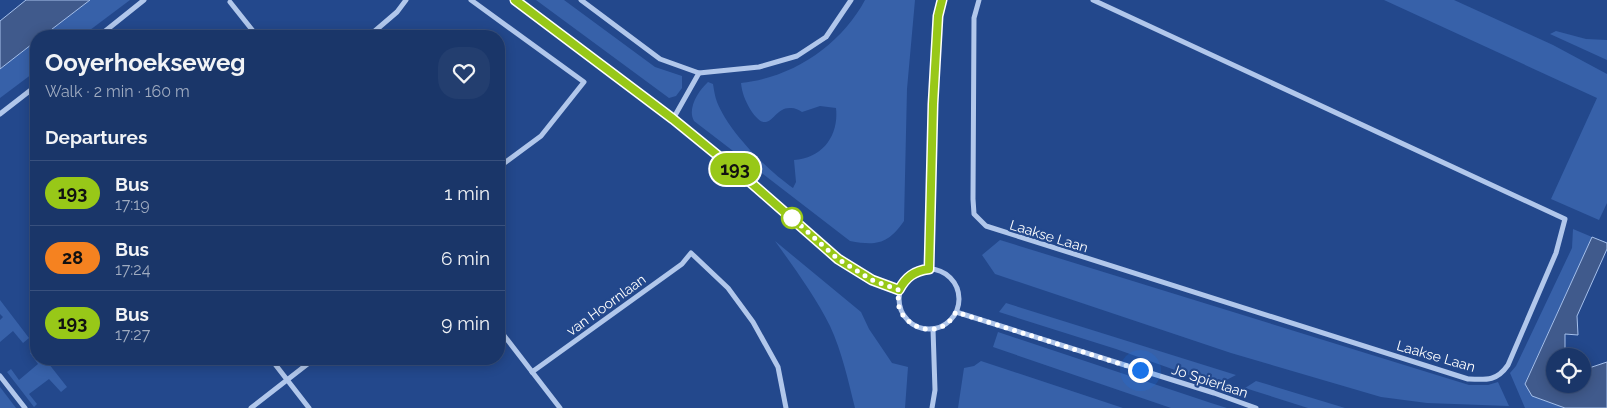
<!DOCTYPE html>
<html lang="en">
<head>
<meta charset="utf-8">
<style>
	:root { --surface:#1a3669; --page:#233e6f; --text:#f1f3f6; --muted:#9fabc0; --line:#38507d }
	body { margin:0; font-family:Raleway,sans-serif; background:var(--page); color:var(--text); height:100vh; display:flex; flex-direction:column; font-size:19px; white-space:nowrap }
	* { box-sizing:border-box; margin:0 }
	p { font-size:16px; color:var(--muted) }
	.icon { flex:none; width:28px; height:28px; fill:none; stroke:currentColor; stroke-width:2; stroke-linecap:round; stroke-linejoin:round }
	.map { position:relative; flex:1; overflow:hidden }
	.drawer { position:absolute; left:30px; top:30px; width:475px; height:335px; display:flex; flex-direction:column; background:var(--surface); border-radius:20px; box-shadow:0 2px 12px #0003,0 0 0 1px var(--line) }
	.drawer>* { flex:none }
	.badge { padding:0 10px; border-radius:16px; font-size:18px; line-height:32px }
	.buttons { position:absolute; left:1546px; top:348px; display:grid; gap:10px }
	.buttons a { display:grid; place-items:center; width:45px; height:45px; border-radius:50%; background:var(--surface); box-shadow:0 2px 12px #0003,0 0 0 1px var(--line); font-size:25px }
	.you { position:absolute; width:25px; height:25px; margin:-12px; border:4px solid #fff; border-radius:50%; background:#1a73e8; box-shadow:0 0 0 8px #1a73e833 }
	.map>.badge { position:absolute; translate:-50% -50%; box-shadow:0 0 0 2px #fff }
	h2 { padding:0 15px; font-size:19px; line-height:45px }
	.round { display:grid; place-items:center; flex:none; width:52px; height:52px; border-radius:20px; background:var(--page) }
	.headline { display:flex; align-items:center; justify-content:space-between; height:85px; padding:0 15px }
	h1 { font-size:24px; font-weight:700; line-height:38px }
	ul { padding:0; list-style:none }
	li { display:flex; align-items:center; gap:15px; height:65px; padding:0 15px; border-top:1px solid var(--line) }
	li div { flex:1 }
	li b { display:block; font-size:19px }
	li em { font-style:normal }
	li .badge { min-width:55px; font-weight:700; text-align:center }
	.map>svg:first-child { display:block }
	.green { fill:#3761a9 }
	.water { fill:#405a8c; stroke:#a5c0ec }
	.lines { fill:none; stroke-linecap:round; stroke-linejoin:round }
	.minor { stroke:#b1c7eb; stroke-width:5 }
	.line-casing { stroke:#fff; stroke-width:11 }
	.line { stroke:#98c818; stroke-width:8 }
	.walk { stroke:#fff; stroke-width:5; stroke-dasharray:0 9 }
	.stop-dot { fill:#fff; stroke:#98c818; stroke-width:2.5 }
	.labels { text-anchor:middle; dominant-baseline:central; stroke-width:4.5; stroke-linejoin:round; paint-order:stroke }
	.street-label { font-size:14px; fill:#fff; stroke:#23488c }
</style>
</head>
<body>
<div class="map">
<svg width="1607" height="408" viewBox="0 0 1607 408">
	<rect width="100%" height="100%" fill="#23488c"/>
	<g class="green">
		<polygon points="90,0 130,0 82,36 43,36"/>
		<polygon points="536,0 564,0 655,67 682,76 682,88 676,96 669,98"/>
		<path d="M865,0H915L907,89L904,221C888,244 877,246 850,241L694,121C687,109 698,91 708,82L713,84C714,90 715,97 717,102C729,132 767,170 793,188L796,182L794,160C823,158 839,135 836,108L820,106L802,112C799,110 795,108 791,108C772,106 770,140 750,109C745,100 742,93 741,83C792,78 841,45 865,0Z"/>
		<polygon points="1384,0 1454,0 1553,45 1607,74 1607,203 1599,220 1551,199 1597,98"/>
		<polygon points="1556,31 1586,39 1607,40 1607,60 1550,34"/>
		<polygon points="36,41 36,71 0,98 0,69"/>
		<polygon points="1573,229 1592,237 1525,383 1532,396 1565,408 1525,408 1510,373 1516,366 1572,248"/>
		<polygon points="1000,240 1469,385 1488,385 1498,382 1509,406 1427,403 1381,397 1231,353 995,274 982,255"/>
		<path d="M775,241L861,312L869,329L892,363L908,367L905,408H855C848,380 842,352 830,326C815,296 795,269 775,241Z"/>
		<polygon points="0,300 29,338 23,343 13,331 0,342 0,320 3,317 0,314"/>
		<polygon points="1006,303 1236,375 1217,385 1116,349 999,312"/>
		<polygon points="998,332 1211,403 1227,408 1171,408 993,347"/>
		<polygon points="36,348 36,359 45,359 67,387 61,392 49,379 29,394 37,404 34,407 7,372 11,369 19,380 38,364 30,353"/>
		<polygon points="981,361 1123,408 958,408 964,368 974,366"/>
		<polygon points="1256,381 1345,408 1308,408 1245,388"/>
		<polygon points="0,387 16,408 0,408"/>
	</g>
	<g class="water">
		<polygon points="26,0 90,0 43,36 36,36 36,41 0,69 0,21"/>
		<polygon points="1592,237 1607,243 1607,249 1577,316 1578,335 1565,334 1565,356 1555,356 1555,384 1582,384 1583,370 1607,362 1607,408 1565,408 1532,396 1525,384"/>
	</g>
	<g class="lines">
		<g class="minor">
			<polyline points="471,0 584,82 541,136 499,167"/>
			<polyline points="515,0 673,119 749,181 838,259 872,280 899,290"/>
			<polyline points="581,0 660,59 699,73 759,67 797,56 826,37 851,0"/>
			<path d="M979,0L974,18L973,199L974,214L986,226L1468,379C1487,380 1497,381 1508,365L1556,253L1565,219L1093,0"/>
			<polyline points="230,2 257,36"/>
			<polyline points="99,36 144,0"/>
			<polyline points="369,36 397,12 406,0"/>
			<polyline points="0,114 36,86"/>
			<polyline points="673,119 699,73"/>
			<circle cx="929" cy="299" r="30"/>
			<polyline points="929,269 933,103 938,17 942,0"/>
			<polyline points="956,312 1214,393 1256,408"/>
			<polyline points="499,329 560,408"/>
			<polyline points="271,359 309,408"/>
			<polyline points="532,372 682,264 691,253 728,288 753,322 778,367 786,408"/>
			<polyline points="0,376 25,408"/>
			<polyline points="251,408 314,359"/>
			<polyline points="932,408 935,390 933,329"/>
		</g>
	</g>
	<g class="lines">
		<g class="line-casing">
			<path id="line" d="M515,0L673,119L749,181L838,259L872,280L899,290C906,277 914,271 929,269L933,104L938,16L942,0"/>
		</g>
		<use href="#line" class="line"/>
		<path class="walk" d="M792,218L790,216L838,259L872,280L899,290C899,294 898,298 898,302C900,322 925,336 943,326C949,323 953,317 956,312L1140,370"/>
	</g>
	<circle class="stop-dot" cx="792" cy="218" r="10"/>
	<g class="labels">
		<g class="street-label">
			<text transform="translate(1049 236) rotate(17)">Laakse Laan</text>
			<text transform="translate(606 305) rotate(-36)">van Hoornlaan</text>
			<text transform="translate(1436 356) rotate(16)">Laakse Laan</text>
			<text transform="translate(1210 381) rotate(18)">Jo Spierlaan</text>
		</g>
	</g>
</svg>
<div class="buttons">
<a><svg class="icon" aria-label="locate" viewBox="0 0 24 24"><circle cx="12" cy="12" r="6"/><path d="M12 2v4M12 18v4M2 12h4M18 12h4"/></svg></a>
</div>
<div class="you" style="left:1140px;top:370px"></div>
<b class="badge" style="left:735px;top:169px;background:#98c818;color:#111">193</b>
<section class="drawer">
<div class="headline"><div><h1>Ooyerhoekseweg</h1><p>Walk · 2 min · 160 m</p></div><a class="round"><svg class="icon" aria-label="heart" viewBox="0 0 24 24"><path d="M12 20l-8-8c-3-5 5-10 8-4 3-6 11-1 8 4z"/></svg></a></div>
<h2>Departures</h2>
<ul>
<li><span class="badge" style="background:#98c818;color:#111">193</span><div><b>Bus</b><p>17:19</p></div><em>1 min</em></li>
<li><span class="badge" style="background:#f58220;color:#111">28</span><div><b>Bus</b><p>17:24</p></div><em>6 min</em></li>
<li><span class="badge" style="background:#98c818;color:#111">193</span><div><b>Bus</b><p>17:27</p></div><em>9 min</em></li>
</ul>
</section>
</div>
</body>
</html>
